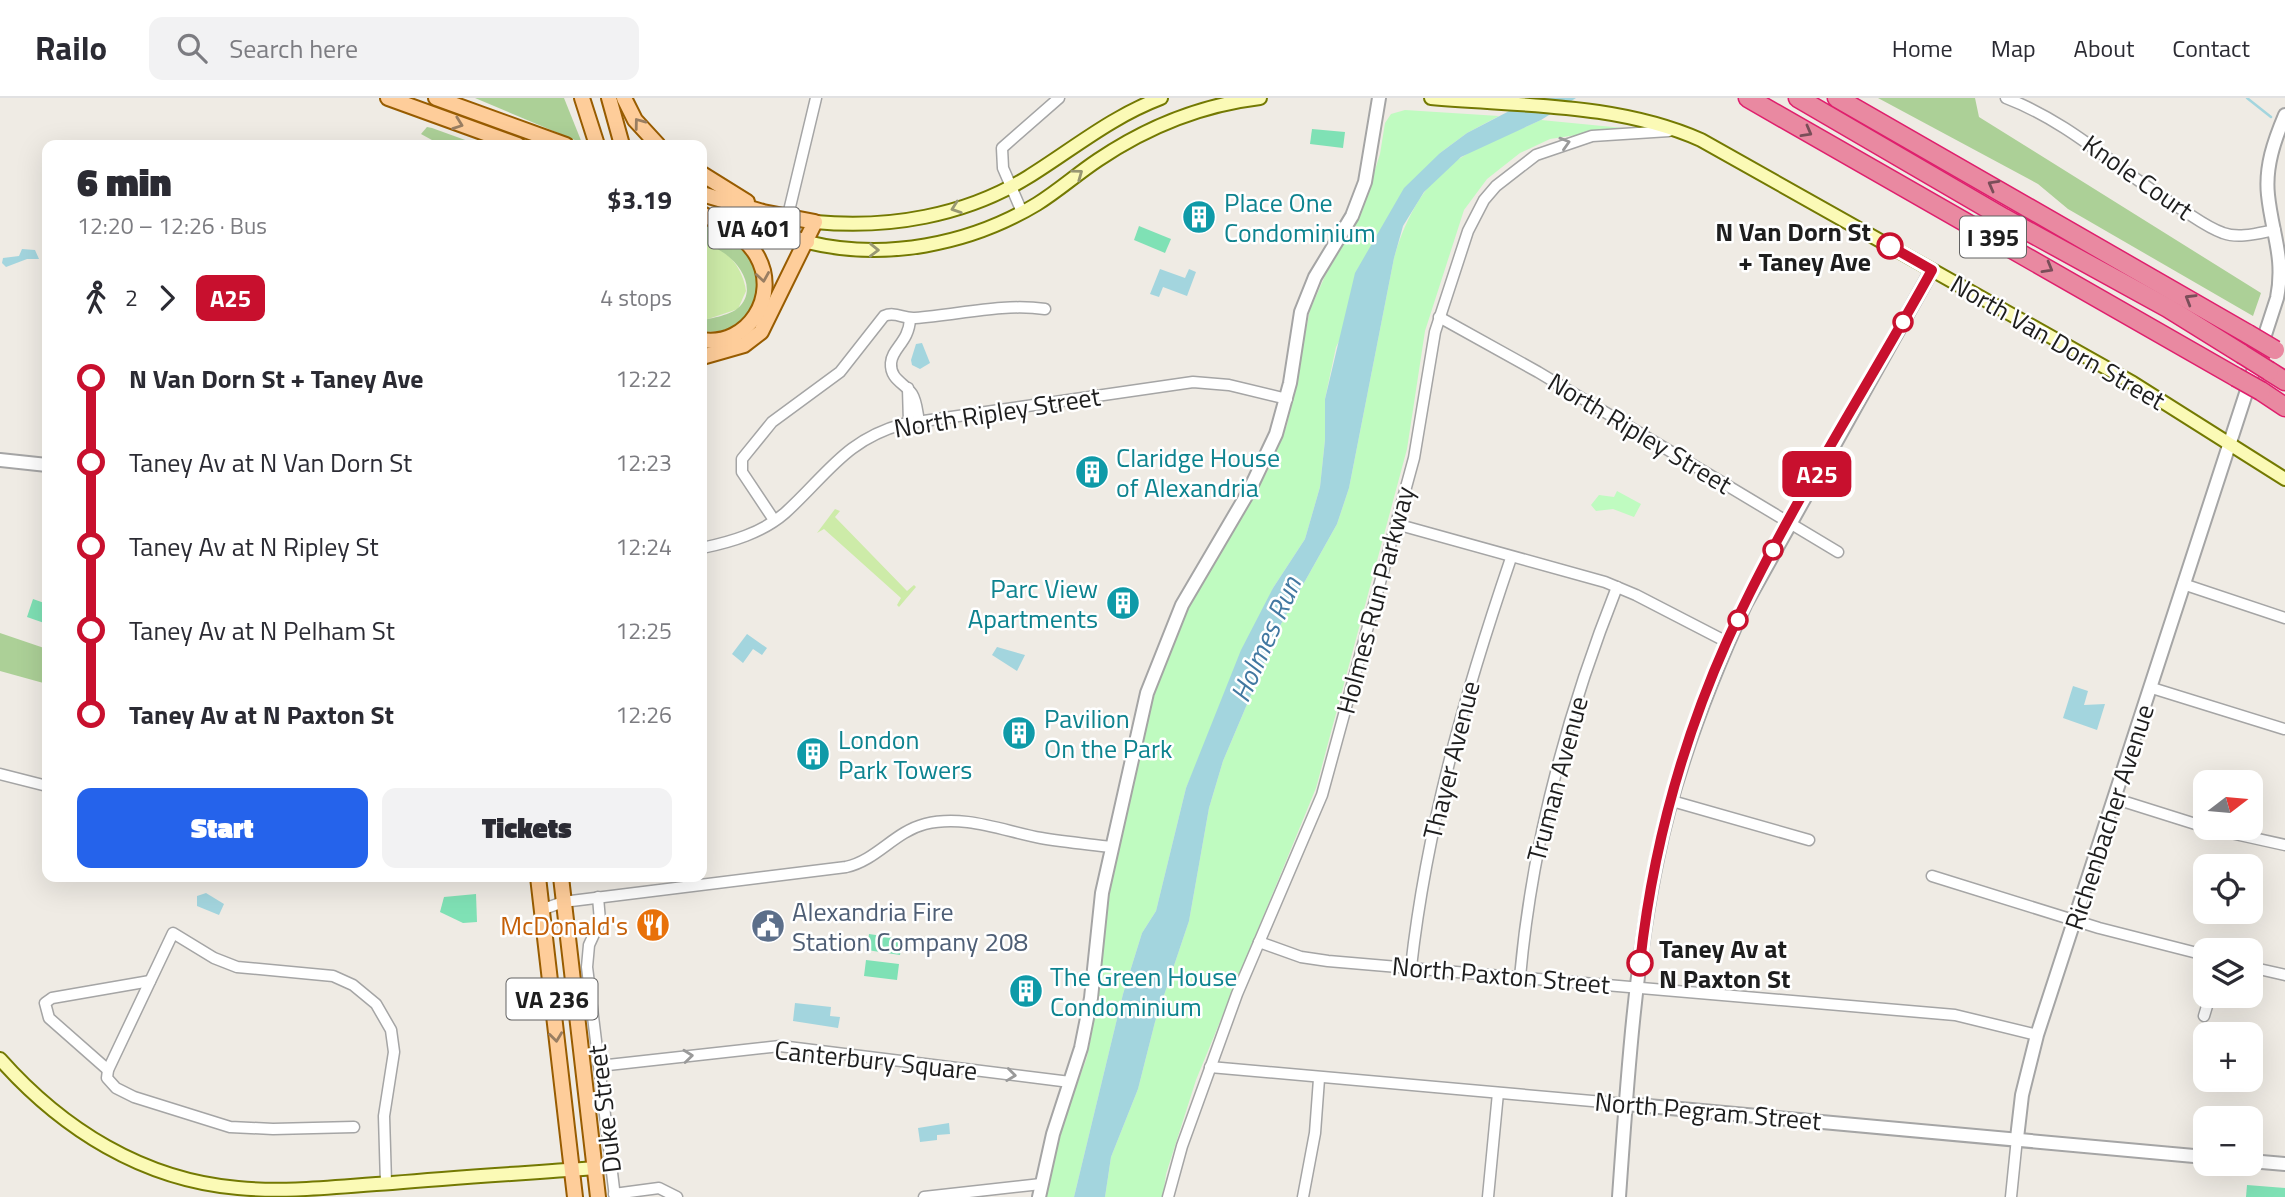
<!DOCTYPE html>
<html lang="en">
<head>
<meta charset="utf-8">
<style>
	:root { --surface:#fff; --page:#f2f2f3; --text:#2b2b33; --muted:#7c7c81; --line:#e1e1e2; --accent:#2563eb }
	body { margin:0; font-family:"Titillium Web",sans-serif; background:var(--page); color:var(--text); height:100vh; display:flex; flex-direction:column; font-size:26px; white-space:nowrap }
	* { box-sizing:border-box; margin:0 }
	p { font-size:23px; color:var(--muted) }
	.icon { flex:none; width:38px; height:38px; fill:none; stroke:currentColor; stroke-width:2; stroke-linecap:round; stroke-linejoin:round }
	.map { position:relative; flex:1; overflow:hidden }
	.drawer { position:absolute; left:42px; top:42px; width:665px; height:742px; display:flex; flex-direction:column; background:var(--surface); border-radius:14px; box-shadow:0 7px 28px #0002 }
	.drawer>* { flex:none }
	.badge { padding:0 14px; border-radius:10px; font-size:24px; line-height:46px }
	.needle { width:46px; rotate:74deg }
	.buttons { position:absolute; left:2193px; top:672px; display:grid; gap:14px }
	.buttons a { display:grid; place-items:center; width:70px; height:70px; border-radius:14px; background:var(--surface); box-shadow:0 7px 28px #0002; font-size:35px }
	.map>.badge { position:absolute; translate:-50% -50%; box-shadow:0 0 0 4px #fff }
	.legs { display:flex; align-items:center; gap:10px; height:77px; padding:0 35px; font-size:23px }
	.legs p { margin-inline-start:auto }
	.headline { display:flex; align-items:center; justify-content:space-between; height:119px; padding:0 35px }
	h1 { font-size:38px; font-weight:800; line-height:52px }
	.button { display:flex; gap:14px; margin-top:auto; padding:14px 35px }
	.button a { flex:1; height:80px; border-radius:14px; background:var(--accent); color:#fff; font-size:28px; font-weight:800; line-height:80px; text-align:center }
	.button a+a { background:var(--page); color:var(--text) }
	ul { padding:0 35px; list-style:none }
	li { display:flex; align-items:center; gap:24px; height:84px; font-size:26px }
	li i { display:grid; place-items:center; width:10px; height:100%; margin:0 9px; background:currentColor }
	li i::after { content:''; width:18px; height:18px; margin:-9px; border:5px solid; border-radius:50%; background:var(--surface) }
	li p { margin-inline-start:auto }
	li:first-child i { background:linear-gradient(#0000 50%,currentColor 0) }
	li:last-child i { background:linear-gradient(currentColor 50%,#0000 0) }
	header { display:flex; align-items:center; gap:42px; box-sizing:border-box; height:98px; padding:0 35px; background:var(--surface); border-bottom:2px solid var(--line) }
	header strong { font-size:33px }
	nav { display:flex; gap:38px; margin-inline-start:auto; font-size:24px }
	.search { width:490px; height:63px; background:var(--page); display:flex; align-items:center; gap:18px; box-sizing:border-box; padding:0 24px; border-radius:14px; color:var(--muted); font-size:26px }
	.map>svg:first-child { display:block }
	.grass { fill:#cdeba8 }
	.forest { fill:#acd097 }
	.park { fill:#bffbc0 }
	.pitch { fill:#7fe1b5 }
	.water { fill:#a3d5de }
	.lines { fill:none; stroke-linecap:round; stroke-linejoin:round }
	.stream { stroke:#a3d5de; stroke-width:2.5 }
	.minor-casing { stroke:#a5a5a5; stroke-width:13 }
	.tertiary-casing { stroke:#a5a5a5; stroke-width:16 }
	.secondary-casing { stroke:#737902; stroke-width:16 }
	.primary-casing { stroke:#985c00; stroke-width:18 }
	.motorway-casing { stroke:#df1f6d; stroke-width:21 }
	.minor { stroke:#fff; stroke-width:10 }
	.tertiary { stroke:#fff; stroke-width:12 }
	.secondary { stroke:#fbfab6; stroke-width:12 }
	.primary { stroke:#fecd9a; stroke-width:14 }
	.motorway { stroke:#e989a1; stroke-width:18 }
	.motorway-bridge-casing { stroke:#df1f6d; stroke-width:21; stroke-linecap:butt }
	.motorway-bridge { stroke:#e989a1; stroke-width:18 }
	.oneway { stroke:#997e62 }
	.oneway2 { stroke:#794e59 }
	.oneway3 { stroke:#9a9a9a }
	.oneway4 { stroke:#989772 }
	.line-1-casing { stroke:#fff; stroke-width:16 }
	.line-1 { stroke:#c8102e; stroke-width:10 }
	.stop-1-dot { fill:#fff; stroke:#c8102e; stroke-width:3.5 }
	.labels { text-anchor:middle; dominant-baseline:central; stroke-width:5; stroke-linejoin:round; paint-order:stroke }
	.shield { fill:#fff; stroke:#626262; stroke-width:2 }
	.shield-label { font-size:24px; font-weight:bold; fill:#1e1e1e }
	.street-label { font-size:26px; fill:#1e1e1e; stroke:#fff }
	.culture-label { font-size:26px; fill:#0d838f; stroke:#fff; text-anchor:start }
	.stop-label { font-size:26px; font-weight:bold; fill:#1e1e1e; stroke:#fff; text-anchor:end }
	.service-label { font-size:26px; fill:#4e5e75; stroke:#fff; text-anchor:start }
	.food-label { font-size:26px; fill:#c56008; stroke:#fff; text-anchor:end }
	.water-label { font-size:28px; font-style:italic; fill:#4278a1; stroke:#fff }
</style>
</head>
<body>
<header>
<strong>Railo</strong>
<div class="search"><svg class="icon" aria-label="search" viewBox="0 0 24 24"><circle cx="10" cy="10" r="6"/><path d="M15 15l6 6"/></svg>Search here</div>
<nav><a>Home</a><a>Map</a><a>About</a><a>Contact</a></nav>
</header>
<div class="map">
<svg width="2285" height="1099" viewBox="0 0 2285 1099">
	<rect width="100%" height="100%" fill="#efebe4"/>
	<g class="grass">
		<path d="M702,147C727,147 743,171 746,193L738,211L702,223Z"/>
		<polygon points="835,411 840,413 835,419 907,493 914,487 916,489 899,509 897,507 901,500 824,431 817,435"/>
	</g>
	<g class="forest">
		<polygon points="475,0 564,0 582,45"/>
		<polygon points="1878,0 1975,0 1979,19 2261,195 2253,218 2068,111 2038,86"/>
		<polygon points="427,29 432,30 479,47 441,47 421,36"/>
		<path d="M702,125C720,133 740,141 751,159C774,196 745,240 702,233V222C711,221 732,216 738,210C764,187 727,147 702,147Z"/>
		<polygon points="0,535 47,551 47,586 0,573"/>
	</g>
	<g class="park">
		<polygon points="1405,12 1499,18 1467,35 1440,55 1336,249 1325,301 1325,342 1320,389 1305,441 1273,490 1186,690 1156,813 1142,835 1123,896 1074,1099 1046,1099 1059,1036 1087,959 1093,929 1107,798 1149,615 1166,560 1189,503 1267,374 1287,327 1310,212 1325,178 1361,116 1380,56 1385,25 1391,16"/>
		<path d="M1541,22L1623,30L1550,41L1520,55L1487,81L1464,112L1425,233L1407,351L1316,690L1196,982L1166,1076L1163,1099H1105L1111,1059L1138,991L1155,924L1189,823L1209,710L1223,663L1281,526L1337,426L1349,390L1394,160C1405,121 1426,80 1462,59C1484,45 1516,34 1541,22Z"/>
		<polygon points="1617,393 1641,406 1634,419 1613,411 1596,413 1591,407 1599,397 1614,399"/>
	</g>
	<g class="pitch">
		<polygon points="1312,31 1345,34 1343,50 1310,46"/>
		<polygon points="1139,128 1171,141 1165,155 1134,142"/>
		<polygon points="33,501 47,506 47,526 27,519"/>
		<polygon points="476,796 477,824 463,825 440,814 444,799"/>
		<polygon points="869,836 902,841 900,857 867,852"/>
		<polygon points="866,862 899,866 897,882 864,878"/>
		<polygon points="2247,1087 2285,1090 2285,1099 2246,1099"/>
	</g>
	<g class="water">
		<polygon points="1534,0 1576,0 1541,22 1461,59 1424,94 1403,128 1394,160 1349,390 1337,426 1281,526 1223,663 1209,710 1189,823 1155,924 1138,991 1111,1059 1105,1099 1074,1099 1123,896 1142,835 1156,813 1186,690 1241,552 1273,490 1305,441 1320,389 1325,342 1325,301 1355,175 1404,90 1440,55 1467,35"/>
		<polygon points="22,151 35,152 39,161 27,161 6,169 2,165 3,160 19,158"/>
		<polygon points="1160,171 1185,180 1189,171 1196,174 1187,198 1163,189 1159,199 1150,196"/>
		<polygon points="922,245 930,265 920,271 912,267 911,262 916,246"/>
		<polygon points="747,536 767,550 762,557 753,551 743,565 732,556"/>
		<polygon points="997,549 1025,557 1017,573 992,557"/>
		<polygon points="2073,588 2088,593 2084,607 2105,606 2097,632 2063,620"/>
		<polygon points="206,795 224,806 219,817 197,808 197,798"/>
		<polygon points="795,905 831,909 830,918 840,919 838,930 793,923"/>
		<polygon points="949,1025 950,1036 937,1037 937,1042 920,1044 918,1030"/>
	</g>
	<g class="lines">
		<polyline class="stream" points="2247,0 2271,19"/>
		<g class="minor-casing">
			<g id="minor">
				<path d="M2006,0C2072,25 2121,75 2181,111C2194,119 2208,130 2223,135C2239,141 2259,135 2275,132"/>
				<polyline points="1022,114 1003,70 1002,50 1059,0"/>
				<polyline points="783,138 816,0"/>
				<polyline points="1439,219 1538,274 1838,454"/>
				<path d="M910,221C909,244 892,250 891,265C890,282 905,285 912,296C917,304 917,315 919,323"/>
				<polyline points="908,290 909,325"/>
				<path d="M774,422L742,374V361L772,324L840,274L884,218C895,213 903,221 915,220C958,217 1002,205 1045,211"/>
				<polyline points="1396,426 1605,484 1636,497 1727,544"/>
				<path d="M702,450C731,444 762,435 785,415C827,377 845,342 903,326L1193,284L1229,287L1287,301"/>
				<polyline points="2183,486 2285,520"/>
				<polyline points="2152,590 2284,631"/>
				<polyline points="0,676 47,688"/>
				<polyline points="2116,701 2205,729"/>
				<polyline points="1672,703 1809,742"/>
				<polyline points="2208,730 2285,747"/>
				<polyline points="1932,778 2099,830 2205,857"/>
				<polyline points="598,799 600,823 589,847 587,869 615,1099"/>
				<path d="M541,812L563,804L846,769C877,762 894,734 925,726C964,716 1003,733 1041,740C1064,744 1087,746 1111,749"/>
				<polyline points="1259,844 1301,859 1328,863 1955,917 2037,937"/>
				<path d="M1411,869C1427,727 1465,595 1511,460"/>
				<polyline points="2250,869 2285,877"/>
				<path d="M1520,879C1532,744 1567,615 1617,489"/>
				<polyline points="2204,918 2210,898"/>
				<polyline points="599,968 780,948 1070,984"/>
				<polyline points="1210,969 1626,1006"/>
				<polyline points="108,972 49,920 45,905 52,900 150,883"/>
				<polyline points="354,1029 273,1031 230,1029 134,999 116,990 107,980 108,972 173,835 214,860 237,869 333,878 353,887 376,906 391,932 394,954 384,1018 386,1085"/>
				<polyline points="614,1096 659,1090 677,1099"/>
				<polyline points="924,1099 1041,1086"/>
				<polyline points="1168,1099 1182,1048 1237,896 1322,697 1414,360 1435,234 1468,133 1484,102 1496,88 1536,57 1592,38 1669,33"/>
				<polyline points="1303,1099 1315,1035 1319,981"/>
				<polyline points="1488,1099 1498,995"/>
				<polyline points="2011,1099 2017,1040"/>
			</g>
		</g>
		<g class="tertiary-casing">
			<g id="tertiary">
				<polyline points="0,362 47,367"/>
				<polyline points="1626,1006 2205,1059"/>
				<path d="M2017,1040L2022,997L2037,937L2277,200C2285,159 2272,136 2268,97C2265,69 2274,43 2285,17"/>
				<polyline points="2250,1063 2285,1066"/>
				<polyline points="1039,1099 1053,1036 1081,950 1091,900 1102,795 1147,595 1182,507 1249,393 1276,336 1290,285 1301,214 1315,179 1352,118 1365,84 1379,0"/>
				<path d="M1619,1099C1627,986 1634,872 1657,761C1675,672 1708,587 1746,505L1932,172"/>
			</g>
		</g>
		<g class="secondary-casing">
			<g id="secondary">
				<path d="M1431,0C1521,8 1618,5 1701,42L2133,285L2285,381"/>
				<path d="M815,124C888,131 965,118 1028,79C1073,51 1111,19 1161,0"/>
				<path d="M807,144C884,163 969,147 1037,106C1058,93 1077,76 1098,62C1147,29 1201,7 1260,0"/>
				<path d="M0,961C62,1031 143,1082 238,1090C289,1095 341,1088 392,1085C460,1079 527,1075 595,1070"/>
			</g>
		</g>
		<g class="primary-casing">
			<g id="primary">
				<polyline points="388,0 518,47"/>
				<polyline points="436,0 566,47"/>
				<polyline points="582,0 597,47"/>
				<polyline points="609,0 622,47"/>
				<polyline points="624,0 635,22 658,47"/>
				<polyline points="702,76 747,104"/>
				<polyline points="702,96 763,114 815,124 761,234 744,247 702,259"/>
				<path d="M702,116C723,126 745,137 757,158C780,198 748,249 702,242"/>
				<polyline points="720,119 807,144"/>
				<polyline points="538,779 575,1099"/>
				<polyline points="561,779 598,1099"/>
			</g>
		</g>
		<g class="motorway-casing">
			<g id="motorway">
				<polyline points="1748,0 2236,279"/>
				<polyline points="1798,0 2004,120 2168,210 2242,256"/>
				<polyline points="1837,0 2248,236"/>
				<polyline points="2269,273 2285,283"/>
				<polyline points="2261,293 2285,309"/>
			</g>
		</g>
		<use href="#minor" class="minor"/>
		<use href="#tertiary" class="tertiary"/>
		<use href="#secondary" class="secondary"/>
		<use href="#primary" class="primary"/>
		<use href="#motorway" class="motorway"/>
		<g class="motorway-bridge-casing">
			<g id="motorway-bridge">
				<polyline points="2248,236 2275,252"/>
				<polyline points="2242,256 2269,273"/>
				<polyline points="2236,279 2261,293"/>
			</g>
		</g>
		<use href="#motorway-bridge" class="motorway-bridge"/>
	</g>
	<defs><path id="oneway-chevron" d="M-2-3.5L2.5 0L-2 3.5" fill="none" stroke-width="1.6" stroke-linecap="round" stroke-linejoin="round" transform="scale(1.75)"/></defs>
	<g class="oneway">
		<use href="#oneway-chevron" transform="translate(639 25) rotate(-127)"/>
		<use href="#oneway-chevron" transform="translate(458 26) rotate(20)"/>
		<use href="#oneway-chevron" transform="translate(763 179) rotate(81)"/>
		<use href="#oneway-chevron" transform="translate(556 939) rotate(83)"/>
	</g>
	<g class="oneway2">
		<use href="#oneway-chevron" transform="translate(1807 34) rotate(29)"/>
		<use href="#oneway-chevron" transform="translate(1993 87) rotate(-151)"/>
		<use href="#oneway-chevron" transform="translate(2048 170) rotate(30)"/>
		<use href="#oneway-chevron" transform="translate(2190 201) rotate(-149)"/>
	</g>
	<g class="oneway3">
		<use href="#oneway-chevron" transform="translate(1565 45) rotate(-17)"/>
		<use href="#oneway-chevron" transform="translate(688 958) rotate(-6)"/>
		<use href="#oneway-chevron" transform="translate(1011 977) rotate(7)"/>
	</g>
	<g class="oneway4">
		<use href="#oneway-chevron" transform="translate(1078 76) rotate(-36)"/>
		<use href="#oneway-chevron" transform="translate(956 110) rotate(161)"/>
		<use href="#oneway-chevron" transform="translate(874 152) rotate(1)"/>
	</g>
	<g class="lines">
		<g class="line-1-casing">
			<path id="line-1" d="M1640,865C1652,755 1682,644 1727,543C1785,415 1864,295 1932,172L1890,148"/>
		</g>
		<use href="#line-1" class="line-1"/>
	</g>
	<defs>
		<g id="building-disc" transform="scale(1.75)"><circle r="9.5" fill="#0f9aa8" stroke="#fff"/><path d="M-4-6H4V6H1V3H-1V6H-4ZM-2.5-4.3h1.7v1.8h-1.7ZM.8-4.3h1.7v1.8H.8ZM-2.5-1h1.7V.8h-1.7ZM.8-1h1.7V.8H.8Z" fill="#fff"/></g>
		<g id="restaurant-disc" transform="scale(1.75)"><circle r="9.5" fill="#e8710a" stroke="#fff"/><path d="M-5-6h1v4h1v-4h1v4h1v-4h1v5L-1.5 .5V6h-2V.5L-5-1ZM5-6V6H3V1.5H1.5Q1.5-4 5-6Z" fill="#fff"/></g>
		<g id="civic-disc" transform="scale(1.75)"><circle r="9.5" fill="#5c6f8a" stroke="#fff"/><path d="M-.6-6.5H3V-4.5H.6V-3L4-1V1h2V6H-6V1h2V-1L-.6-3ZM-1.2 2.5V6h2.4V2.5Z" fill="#fff"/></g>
	</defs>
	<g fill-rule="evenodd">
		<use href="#building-disc" x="1199" y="119"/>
		<use href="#building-disc" x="1092" y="374"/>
		<use href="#building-disc" x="1123" y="505"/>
		<use href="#building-disc" x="1019" y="635"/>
		<use href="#building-disc" x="813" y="656"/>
		<use href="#restaurant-disc" x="653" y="827"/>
		<use href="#civic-disc" x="768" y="828"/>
		<use href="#building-disc" x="1026" y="893"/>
	</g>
	<g class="stop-1-dot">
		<circle cx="1890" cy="148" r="12"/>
		<circle cx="1903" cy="224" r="9"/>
		<circle cx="1773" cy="452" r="9"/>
		<circle cx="1738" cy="522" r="9"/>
		<circle cx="1640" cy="865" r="12"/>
	</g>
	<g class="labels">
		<g class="shield">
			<rect x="708.5" y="109.5" width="91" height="41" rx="5"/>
			<rect x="1960" y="118.5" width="66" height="41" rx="5"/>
			<rect x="506.5" y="880.5" width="91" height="41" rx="5"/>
		</g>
		<g class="shield-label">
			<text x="754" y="130">VA 401</text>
			<text x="1993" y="139">I 395</text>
			<text x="552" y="901">VA 236</text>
		</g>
		<g class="street-label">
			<text transform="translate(2138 79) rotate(35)">Knole Court</text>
			<text transform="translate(2058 244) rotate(30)">North Van Dorn Street</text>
			<text transform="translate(997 314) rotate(-9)">North Ripley Street</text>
			<text transform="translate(1640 335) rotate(31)">North Ripley Street</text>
			<text transform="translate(1375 502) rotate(-75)">Holmes Run Parkway</text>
			<text transform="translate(1451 662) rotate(-76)">Thayer Avenue</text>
			<text transform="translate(1557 681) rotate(-75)">Truman Avenue</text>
			<text transform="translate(2109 719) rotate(-72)">Richenbacher Avenue</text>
			<text transform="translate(1501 877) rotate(5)">North Paxton Street</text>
			<text transform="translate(876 962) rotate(6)">Canterbury Square</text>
			<text transform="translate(604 1011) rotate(-97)">Duke Street</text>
			<text transform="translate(1708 1013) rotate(5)">North Pegram Street</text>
		</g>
		<g class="culture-label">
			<text x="1224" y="104">Place One<tspan x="1224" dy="30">Condominium</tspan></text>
			<text x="1116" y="359">Claridge House<tspan x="1116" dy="30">of Alexandria</tspan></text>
			<text x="1098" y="490" text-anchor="end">Parc View<tspan x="1098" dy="30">Apartments</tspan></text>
			<text x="1044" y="620">Pavilion<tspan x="1044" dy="30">On the Park</tspan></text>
			<text x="838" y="641">London<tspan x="838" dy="30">Park Towers</tspan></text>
			<text x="1050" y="878">The Green House<tspan x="1050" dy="30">Condominium</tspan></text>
		</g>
		<g class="stop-label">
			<text x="1871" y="133">N Van Dorn St<tspan x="1871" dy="30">+ Taney Ave</tspan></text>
			<text x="1659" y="850" text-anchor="start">Taney Av at<tspan x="1659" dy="30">N Paxton St</tspan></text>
		</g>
		<g class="service-label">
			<text x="792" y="813">Alexandria Fire<tspan x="792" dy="30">Station Company 208</tspan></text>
		</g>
		<g class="food-label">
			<text x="628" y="827">McDonald's</text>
		</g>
		<g class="water-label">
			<text transform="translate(1265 541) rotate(-66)">Holmes Run</text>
		</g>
	</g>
</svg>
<div class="buttons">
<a><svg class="needle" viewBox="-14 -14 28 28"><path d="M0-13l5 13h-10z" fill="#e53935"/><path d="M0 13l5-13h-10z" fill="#7c7c81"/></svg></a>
<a><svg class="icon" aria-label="locate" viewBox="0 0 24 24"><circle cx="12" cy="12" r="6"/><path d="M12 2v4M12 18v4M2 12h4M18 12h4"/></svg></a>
<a><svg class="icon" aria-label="layers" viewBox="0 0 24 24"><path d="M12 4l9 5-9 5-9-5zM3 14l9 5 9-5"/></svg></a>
<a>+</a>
<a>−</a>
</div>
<b class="badge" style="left:1817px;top:376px;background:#c8102e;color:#fff">A25</b>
<section class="drawer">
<div class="headline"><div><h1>6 min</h1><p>12:20 – 12:26 · Bus</p></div><b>$3.19</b></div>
<div class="legs"><svg class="icon" aria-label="walk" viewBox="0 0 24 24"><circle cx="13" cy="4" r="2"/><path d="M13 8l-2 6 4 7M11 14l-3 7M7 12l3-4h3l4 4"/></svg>2<svg class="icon" aria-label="forward" viewBox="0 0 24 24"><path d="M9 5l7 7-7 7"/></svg><b class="badge" style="background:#c8102e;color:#fff">A25</b><p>4 stops</p></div>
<ul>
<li><i style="color:#c8102e"></i><b>N Van Dorn St + Taney Ave</b><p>12:22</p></li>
<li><i style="color:#c8102e"></i><span>Taney Av at N Van Dorn St</span><p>12:23</p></li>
<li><i style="color:#c8102e"></i><span>Taney Av at N Ripley St</span><p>12:24</p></li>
<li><i style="color:#c8102e"></i><span>Taney Av at N Pelham St</span><p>12:25</p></li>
<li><i style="color:#c8102e"></i><b>Taney Av at N Paxton St</b><p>12:26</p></li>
</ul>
<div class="button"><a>Start</a><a>Tickets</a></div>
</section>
</div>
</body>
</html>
